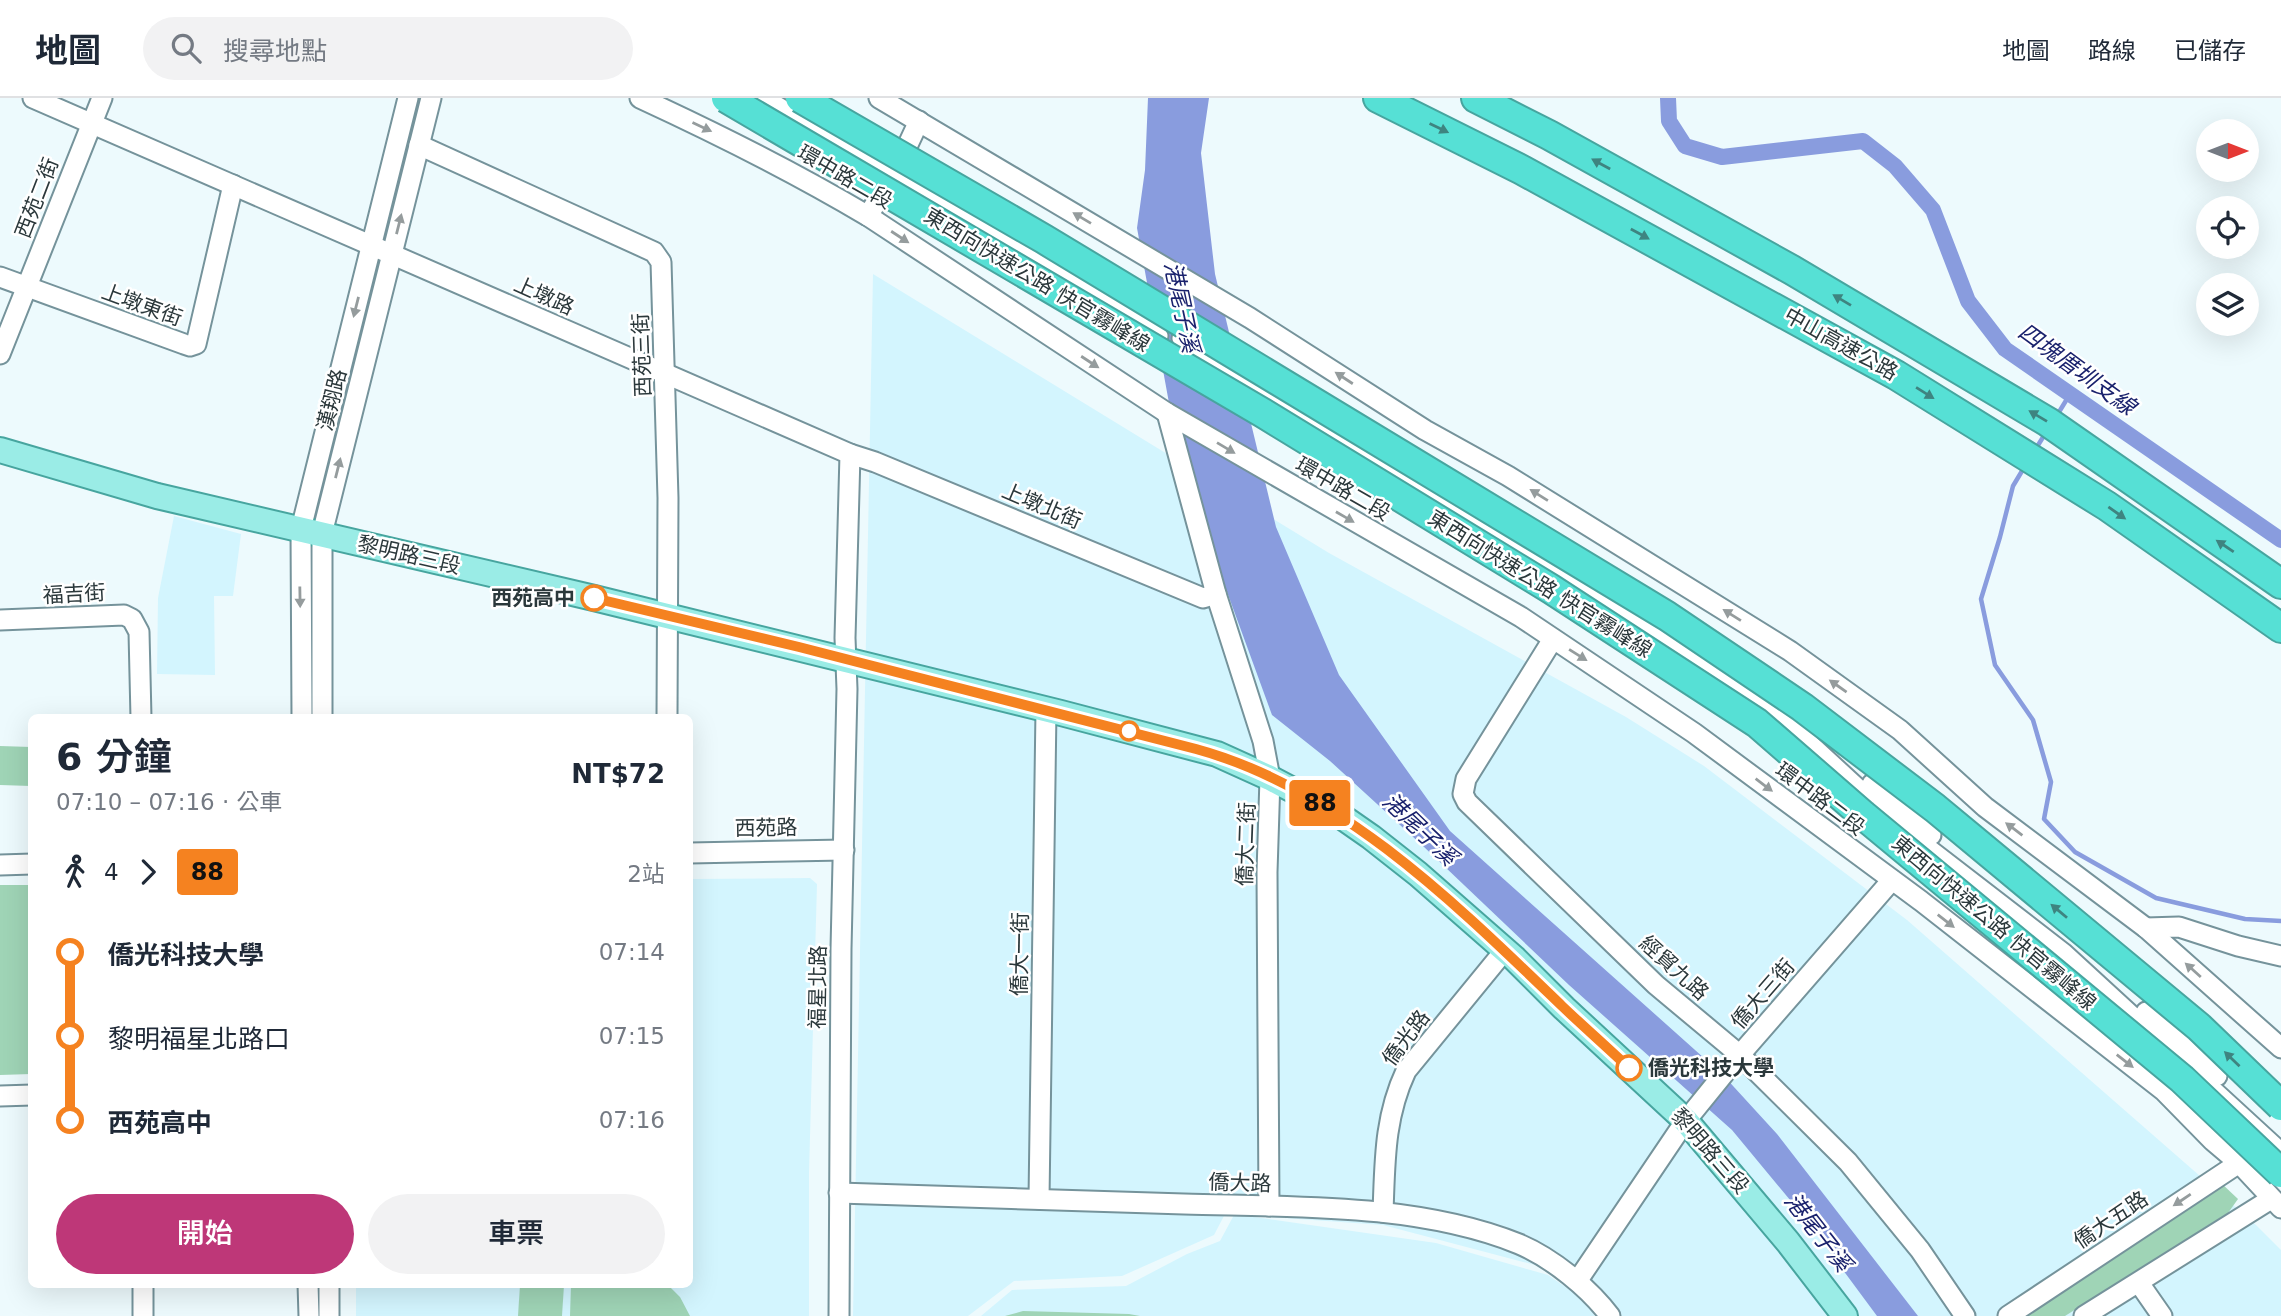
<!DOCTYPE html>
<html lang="zh-TW">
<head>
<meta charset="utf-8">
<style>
	:root { --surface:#fff; --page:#f2f2f3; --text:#1f2937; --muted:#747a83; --line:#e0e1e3; --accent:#be3778 }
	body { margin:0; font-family:"DejaVu Sans","Noto Sans TC",sans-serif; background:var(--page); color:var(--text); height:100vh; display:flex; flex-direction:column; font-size:26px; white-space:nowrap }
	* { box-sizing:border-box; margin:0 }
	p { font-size:23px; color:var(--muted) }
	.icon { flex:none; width:38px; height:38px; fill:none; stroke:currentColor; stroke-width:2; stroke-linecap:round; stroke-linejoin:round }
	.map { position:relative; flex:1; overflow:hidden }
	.sheet { position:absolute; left:28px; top:616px; width:665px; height:574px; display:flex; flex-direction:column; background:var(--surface); border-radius:10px; box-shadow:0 7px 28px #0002 }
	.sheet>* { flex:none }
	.badge { padding:0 14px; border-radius:5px; font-size:24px; line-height:46px }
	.needle { width:46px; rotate:90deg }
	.controls { position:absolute; left:2196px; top:21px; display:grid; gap:14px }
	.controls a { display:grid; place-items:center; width:63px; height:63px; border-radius:50%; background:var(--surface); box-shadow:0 7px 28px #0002; font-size:35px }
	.map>.badge { position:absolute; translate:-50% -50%; box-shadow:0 0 0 4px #fff }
	.legs { display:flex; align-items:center; gap:10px; height:77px; padding:0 28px; font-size:23px }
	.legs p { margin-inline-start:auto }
	.summary { display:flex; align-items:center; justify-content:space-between; height:119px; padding:0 28px }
	h1 { font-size:38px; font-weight:600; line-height:52px }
	.action { display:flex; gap:14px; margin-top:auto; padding:14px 28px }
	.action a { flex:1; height:80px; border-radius:42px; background:var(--accent); color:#fff; font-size:28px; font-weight:600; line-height:80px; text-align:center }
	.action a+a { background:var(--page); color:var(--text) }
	ul { padding:0 28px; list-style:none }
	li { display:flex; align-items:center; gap:24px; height:84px; font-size:26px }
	li i { display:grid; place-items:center; width:10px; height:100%; margin:0 9px; background:currentColor }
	li i::after { content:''; width:18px; height:18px; margin:-9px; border:5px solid; border-radius:50%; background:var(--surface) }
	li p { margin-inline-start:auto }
	li:first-child i { background:linear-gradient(#0000 50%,currentColor 0) }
	li:last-child i { background:linear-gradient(currentColor 50%,#0000 0) }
	header { display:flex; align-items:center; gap:42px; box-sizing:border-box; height:98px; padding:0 35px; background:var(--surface); border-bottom:2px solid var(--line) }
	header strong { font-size:33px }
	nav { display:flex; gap:38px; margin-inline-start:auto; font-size:24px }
	.search { width:490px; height:63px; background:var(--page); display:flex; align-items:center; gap:18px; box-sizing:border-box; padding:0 24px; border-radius:38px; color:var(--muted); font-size:26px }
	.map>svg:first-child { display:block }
	.built { fill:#d3f5fe }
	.green { fill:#9fd4b6 }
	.water { fill:#899cde }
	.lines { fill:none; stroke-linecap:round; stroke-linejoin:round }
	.stream { stroke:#899cde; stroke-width:4.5 }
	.canal { stroke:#899cde; stroke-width:16 }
	.minor-casing { stroke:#75939b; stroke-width:23 }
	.major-casing { stroke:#47a59f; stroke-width:28 }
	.highway-casing { stroke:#47a59f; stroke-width:32 }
	.minor { stroke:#fff; stroke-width:19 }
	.major { stroke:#9aece6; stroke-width:24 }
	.highway { stroke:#56e0d5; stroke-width:28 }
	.highway-bridge-casing { stroke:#47a59f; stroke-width:32; stroke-linecap:butt }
	.highway-bridge { stroke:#56e0d5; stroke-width:28 }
	.oneway { fill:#959c9d }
	.oneway2 { fill:#3e8480 }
	.line-1-casing { stroke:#fff; stroke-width:16 }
	.line-1 { stroke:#f58220; stroke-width:10 }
	.stop-1-dot { fill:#fff; stroke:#f58220; stroke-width:3.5 }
	.labels { text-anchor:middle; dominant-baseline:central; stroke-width:5; stroke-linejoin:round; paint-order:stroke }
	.street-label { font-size:21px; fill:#2b383b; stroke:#fff }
	.stop-label { font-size:21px; font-weight:bold; fill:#2b383b; stroke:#fff; text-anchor:end }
	.water-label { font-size:23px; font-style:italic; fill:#1a226d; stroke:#fff }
</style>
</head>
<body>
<header>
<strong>地圖</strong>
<div class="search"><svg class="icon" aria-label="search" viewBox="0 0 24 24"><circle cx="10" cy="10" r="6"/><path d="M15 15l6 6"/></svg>搜尋地點</div>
<nav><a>地圖</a><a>路線</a><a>已儲存</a></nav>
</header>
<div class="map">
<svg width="2281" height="1218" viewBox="0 0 2281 1218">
	<rect width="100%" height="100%" fill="#edfafd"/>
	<g class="built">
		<polygon points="873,176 1329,455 1626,619 1704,668 1907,822 2256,1127 2281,1152 2281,1218 1603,1218 1554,1172 1383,1127 1241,1117 1436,1145 1548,1177 1586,1203 1595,1218 981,1218 1012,1192 1126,1188 1187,1156 1220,1143 1234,1117 1225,1116 1214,1137 1122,1178 1014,1183 968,1218 853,1218"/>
		<polygon points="174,418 241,436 233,498 214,498 215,577 157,576 158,500"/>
		<polygon points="810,780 817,786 809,1075 809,1218 356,1218 356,1187 690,1186 690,781"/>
	</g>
	<g class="green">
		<polygon points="0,648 31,649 31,688 0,687"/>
		<polygon points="0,787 31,787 31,976 0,977"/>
		<polygon points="2220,1084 2238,1101 2228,1115 2065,1218 2016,1218"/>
		<polygon points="520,1187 564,1187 562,1218 518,1218"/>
		<polygon points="571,1187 589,1187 590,1189 592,1186 668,1187 680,1199 690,1218 570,1218"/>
		<polygon points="1023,1213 1129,1216 1140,1218 1005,1218"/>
	</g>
	<polygon class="water" points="1148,0 1209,0 1201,55 1215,176 1276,429 1339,577 1450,733 1723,977 1777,1036 1918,1218 1877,1218 1800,1114 1732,1032 1569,887 1423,748 1330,663 1272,617 1180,365 1137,130 1145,72"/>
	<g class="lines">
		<g class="stream">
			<polyline points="2056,319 2070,296"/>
			<polyline points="2035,352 2045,336"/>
			<polyline points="2025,368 2013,388 2000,439 1981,501 1995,567 2033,622 2051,684 2044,721 2075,754 2156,800 2245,821 2281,823"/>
		</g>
		<polyline class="canal" points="1668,0 1669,23 1685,48 1722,59 1863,43 1895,68 1933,112 1968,203 2005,251 2281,442"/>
		<g class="minor-casing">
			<g id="minor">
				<polyline points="33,0 850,356 845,540 847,591 841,851 839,1218"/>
				<path d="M640,0C718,36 794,74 868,118L1167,315L1521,519L1694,635L1921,803L2164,993L2213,1043L2239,1065L2281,1110"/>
				<polyline points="763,0 1158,238"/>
				<polyline points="879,0 1250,220 1425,332 1508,378 1790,553 1900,632 1985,709 2146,830 2281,950"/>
				<polyline points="419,47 654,154 661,164 668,400 667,620"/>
				<polyline points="868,118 898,68 919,23"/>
				<polyline points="0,179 184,246 190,248 196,246 233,87"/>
				<polyline points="1182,240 1422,387"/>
				<polyline points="0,256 102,0"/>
				<polyline points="1167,315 1216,496 1263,643 1270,680 1267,774 1269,1108"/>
				<polyline points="850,356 875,364 1203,500 1216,496"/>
				<polyline points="1406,386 1686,558 1794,632 1896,726 2063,855 2281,1055"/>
				<polyline points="0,522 124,517 132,521 139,534 141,620"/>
				<polyline points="1553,541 1466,681 1463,696 1467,704 1656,887 1740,957 1848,1064 1920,1152 1965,1218"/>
				<polyline points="302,620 301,431 408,0"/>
				<polyline points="322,620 322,436 431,0"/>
				<polyline points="1872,686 1931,737"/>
				<polyline points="690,755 844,752"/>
				<polyline points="0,767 32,766"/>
				<polyline points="2146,830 2179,829 2238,848 2281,858"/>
				<polyline points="2146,914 2217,978"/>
				<polyline points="0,998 32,997"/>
				<path d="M839,1095C954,1099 1069,1102 1184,1106C1292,1109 1418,1105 1519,1146C1552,1160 1589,1190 1610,1218"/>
				<polyline points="1039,1101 1046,612"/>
				<path d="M1383,1114C1385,1064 1384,1020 1406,973L1505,852"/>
				<polyline points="1578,1182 1684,1025 1731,967 1892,782"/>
				<polyline points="2139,1185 2162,1218"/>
				<polyline points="143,1186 143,1218"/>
				<polyline points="308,1186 309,1218"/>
				<polyline points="329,1186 329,1218"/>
				<polyline points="2008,1218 2239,1065"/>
				<polyline points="2084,1218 2271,1101"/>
			</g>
		</g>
		<g class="major-casing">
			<polyline id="major" points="0,352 157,398 594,500 1061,615 1217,656 1270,680 1338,716 1371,739 1418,776 1514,860 1564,910 1686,1023 1788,1144 1845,1218"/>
		</g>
		<g class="highway-casing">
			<g id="highway">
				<polyline points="1378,0 1522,72 1896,277 2107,408 2281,530"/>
				<polyline points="1476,0 1549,37 1792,172 2048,324 2281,486"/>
			</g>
		</g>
		<use href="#minor" class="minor"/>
		<use href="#major" class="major"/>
		<use href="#highway" class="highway"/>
		<g class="highway-bridge-casing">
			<g id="highway-bridge">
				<polyline points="726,0 1263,315 1551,491 1757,625 1863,717 2182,981 2281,1075"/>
				<polyline points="800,0 1044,141 1667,518 1802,609 1935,710 2199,929 2281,1008"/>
			</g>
		</g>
		<use href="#highway-bridge" class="highway-bridge"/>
	</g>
	<defs><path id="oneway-solid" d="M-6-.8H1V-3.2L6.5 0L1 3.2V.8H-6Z" transform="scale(1.75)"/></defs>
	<g class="oneway">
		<use href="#oneway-solid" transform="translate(702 29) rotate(25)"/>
		<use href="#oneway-solid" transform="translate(1082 120) rotate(-149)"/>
		<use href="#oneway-solid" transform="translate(399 126) rotate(-76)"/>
		<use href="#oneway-solid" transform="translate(900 139) rotate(33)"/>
		<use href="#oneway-solid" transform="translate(356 209) rotate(104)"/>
		<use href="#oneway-solid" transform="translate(1090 264) rotate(33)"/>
		<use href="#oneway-solid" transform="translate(1344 280) rotate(-147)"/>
		<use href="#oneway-solid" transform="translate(1226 350) rotate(31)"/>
		<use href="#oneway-solid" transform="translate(338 370) rotate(-76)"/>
		<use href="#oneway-solid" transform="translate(1539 397) rotate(-148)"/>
		<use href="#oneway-solid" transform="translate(1345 419) rotate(30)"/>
		<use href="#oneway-solid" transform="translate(300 499) rotate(89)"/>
		<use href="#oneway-solid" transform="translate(1732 517) rotate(-148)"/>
		<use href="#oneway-solid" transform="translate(1578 557) rotate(32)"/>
		<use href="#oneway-solid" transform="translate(1838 588) rotate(-145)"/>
		<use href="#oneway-solid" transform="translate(1764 687) rotate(37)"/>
		<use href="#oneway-solid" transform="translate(2014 731) rotate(-143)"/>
		<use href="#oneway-solid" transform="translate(1946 823) rotate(38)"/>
		<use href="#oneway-solid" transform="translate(2193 872) rotate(-138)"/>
		<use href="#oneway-solid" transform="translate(2125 963) rotate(38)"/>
		<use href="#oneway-solid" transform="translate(2182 1102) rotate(146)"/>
	</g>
	<g class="oneway2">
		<use href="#oneway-solid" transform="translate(1439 30) rotate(26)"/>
		<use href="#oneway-solid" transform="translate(1601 66) rotate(-151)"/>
		<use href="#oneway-solid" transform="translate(1640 136) rotate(29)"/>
		<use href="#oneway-solid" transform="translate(1842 202) rotate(-149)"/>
		<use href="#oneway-solid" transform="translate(1925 295) rotate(32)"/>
		<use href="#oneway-solid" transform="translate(2038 318) rotate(-149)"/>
		<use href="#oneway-solid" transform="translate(2117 415) rotate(35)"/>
		<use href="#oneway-solid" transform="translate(2225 448) rotate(-146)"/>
		<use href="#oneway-solid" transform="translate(2059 813) rotate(-140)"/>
		<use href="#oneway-solid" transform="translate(2232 961) rotate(-136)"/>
	</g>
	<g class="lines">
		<g class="line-1-casing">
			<path id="line-1" d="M594,500L799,549L1196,651C1340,690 1458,808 1562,908C1584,929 1607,949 1629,970"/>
		</g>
		<use href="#line-1" class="line-1"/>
	</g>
	<g class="stop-1-dot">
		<circle cx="594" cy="500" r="12"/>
		<circle cx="1129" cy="633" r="9"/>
		<circle cx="1629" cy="970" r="12"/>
	</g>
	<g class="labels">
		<g class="street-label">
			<text transform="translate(845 79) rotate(30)">環中路二段</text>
			<text transform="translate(37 100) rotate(-69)">西苑二街</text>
			<text transform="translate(1037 182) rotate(31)">東西向快速公路 快官霧峰線</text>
			<text transform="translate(544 198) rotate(24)">上墩路</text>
			<text transform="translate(142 207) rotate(20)">上墩東街</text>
			<text transform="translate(1841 246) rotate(29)">中山高速公路</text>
			<text transform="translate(642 257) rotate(-92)">西苑三街</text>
			<text transform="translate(332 302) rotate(-76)">漢翔路</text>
			<text transform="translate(1343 391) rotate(30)">環中路二段</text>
			<text transform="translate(1042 408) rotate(23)">上墩北街</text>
			<text transform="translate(409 457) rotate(13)">黎明路三段</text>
			<text transform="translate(1540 486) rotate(32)">東西向快速公路 快官霧峰線</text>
			<text transform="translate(74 496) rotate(-3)">福吉街</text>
			<text transform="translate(1820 701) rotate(37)">環中路二段</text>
			<text transform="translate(766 730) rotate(-1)">西苑路</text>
			<text transform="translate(1246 746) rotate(-88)">僑大二街</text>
			<text transform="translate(1994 825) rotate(40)">東西向快速公路 快官霧峰線</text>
			<text transform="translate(1020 856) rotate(-89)">僑大一街</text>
			<text transform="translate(1674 870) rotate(42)">經貿九路</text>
			<text transform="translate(818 889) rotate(-89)">福星北路</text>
			<text transform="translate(1763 896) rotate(-49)">僑大三街</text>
			<text transform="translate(1406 940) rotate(-53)">僑光路</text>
			<text transform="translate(1710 1053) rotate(49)">黎明路三段</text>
			<text transform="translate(1240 1085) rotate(2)">僑大路</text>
			<text transform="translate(2111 1122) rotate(-34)">僑大五路</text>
		</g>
		<g class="stop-label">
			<text x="575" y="500">西苑高中</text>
			<text x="1648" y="970" text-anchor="start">僑光科技大學</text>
		</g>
		<g class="water-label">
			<text transform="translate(1182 209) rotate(78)">港尾子溪</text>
			<text transform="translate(2077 271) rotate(36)">四塊厝圳支線</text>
			<text transform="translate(1420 731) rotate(44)">港尾子溪</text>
			<text transform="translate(1818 1134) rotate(52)">港尾子溪</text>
		</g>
	</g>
</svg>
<div class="controls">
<a><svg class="needle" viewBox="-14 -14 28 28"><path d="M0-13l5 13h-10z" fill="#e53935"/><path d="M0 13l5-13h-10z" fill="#747a83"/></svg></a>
<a><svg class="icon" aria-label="locate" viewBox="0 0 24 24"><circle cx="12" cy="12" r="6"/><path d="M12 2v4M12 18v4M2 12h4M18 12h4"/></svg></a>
<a><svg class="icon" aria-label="layers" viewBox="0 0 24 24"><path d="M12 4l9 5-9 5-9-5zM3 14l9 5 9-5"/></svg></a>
</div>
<b class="badge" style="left:1320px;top:705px;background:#f58220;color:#111">88</b>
<section class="sheet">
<div class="summary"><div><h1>6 分鐘</h1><p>07:10 – 07:16 · 公車</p></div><b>NT$72</b></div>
<div class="legs"><svg class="icon" aria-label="walk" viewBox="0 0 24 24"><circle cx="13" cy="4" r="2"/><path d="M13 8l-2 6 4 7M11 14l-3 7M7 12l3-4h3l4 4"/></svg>4<svg class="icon" aria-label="forward" viewBox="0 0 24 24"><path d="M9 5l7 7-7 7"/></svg><b class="badge" style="background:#f58220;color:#111">88</b><p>2站</p></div>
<ul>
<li><i style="color:#f58220"></i><b>僑光科技大學</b><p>07:14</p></li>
<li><i style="color:#f58220"></i><span>黎明福星北路口</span><p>07:15</p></li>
<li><i style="color:#f58220"></i><b>西苑高中</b><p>07:16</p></li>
</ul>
<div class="action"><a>開始</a><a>車票</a></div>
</section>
</div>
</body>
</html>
